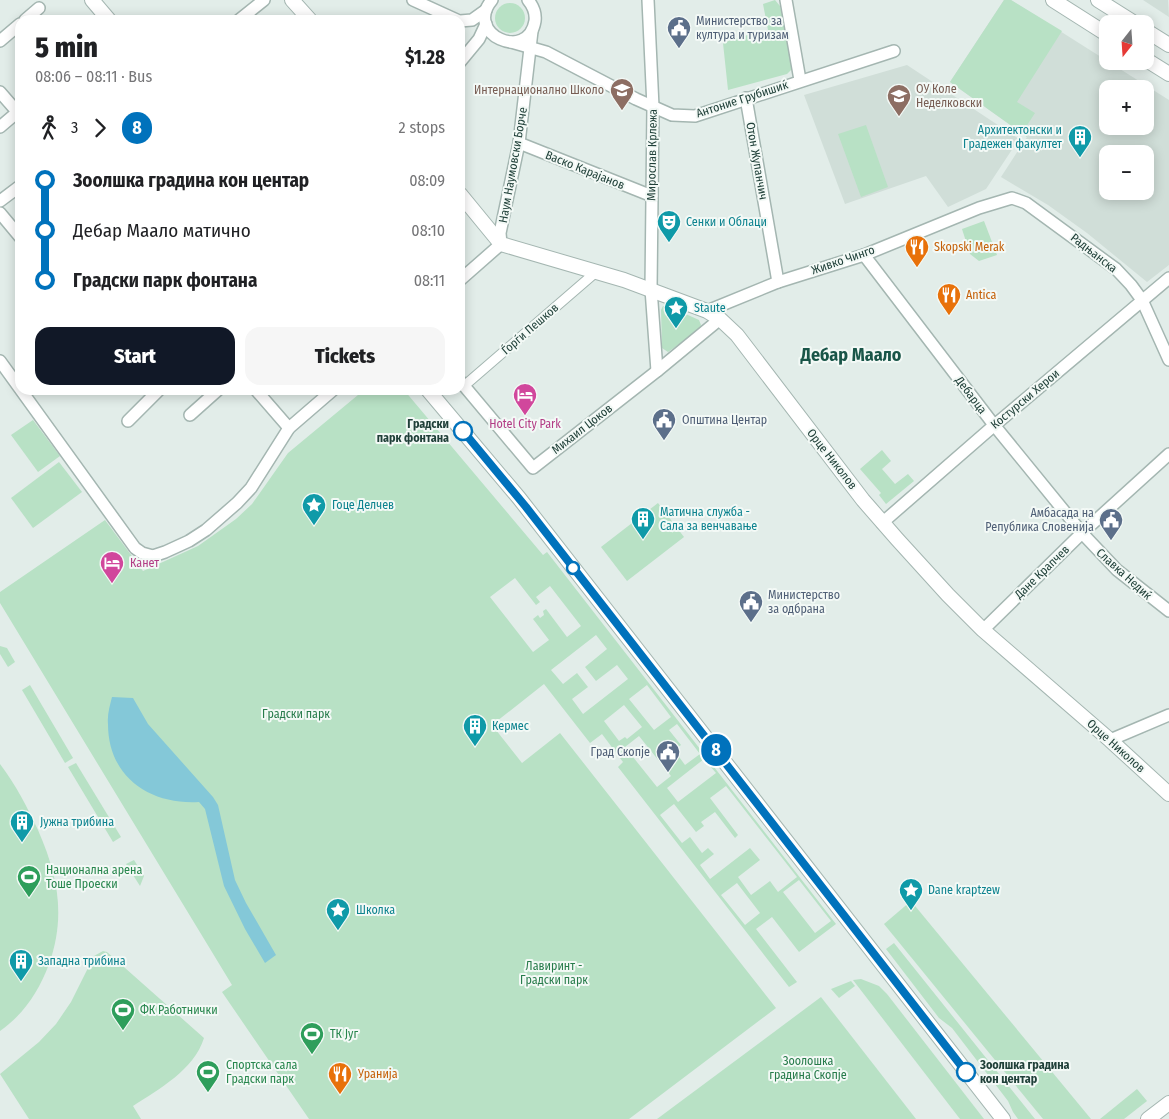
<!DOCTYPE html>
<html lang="en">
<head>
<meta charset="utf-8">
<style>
	:root { --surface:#fff; --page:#f6f6f6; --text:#202124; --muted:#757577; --accent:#111827 }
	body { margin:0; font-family:"Fira Sans Condensed",sans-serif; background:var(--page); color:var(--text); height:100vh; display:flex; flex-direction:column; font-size:19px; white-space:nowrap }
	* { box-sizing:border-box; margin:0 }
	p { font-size:16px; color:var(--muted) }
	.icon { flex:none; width:28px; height:28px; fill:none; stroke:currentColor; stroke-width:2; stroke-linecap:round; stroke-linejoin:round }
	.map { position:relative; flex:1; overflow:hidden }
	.details { position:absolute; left:15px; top:15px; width:450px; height:380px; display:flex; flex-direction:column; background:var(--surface); border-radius:15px; box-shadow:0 2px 12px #0003 }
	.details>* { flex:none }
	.badge { padding:0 10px; border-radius:16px; font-size:18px; line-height:32px }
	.needle { width:32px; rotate:197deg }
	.tools { position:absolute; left:1099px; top:15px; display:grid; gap:10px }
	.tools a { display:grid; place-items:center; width:55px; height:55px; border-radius:10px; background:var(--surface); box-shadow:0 2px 12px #0003; font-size:25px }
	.map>.badge { position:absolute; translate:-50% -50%; box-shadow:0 0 0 2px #fff }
	.legs { display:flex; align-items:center; gap:8px; height:55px; padding:0 20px; font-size:16px }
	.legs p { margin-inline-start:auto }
	.summary { display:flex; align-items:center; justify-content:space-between; height:85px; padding:0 20px }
	h1 { font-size:28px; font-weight:800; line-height:38px }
	.button { display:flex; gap:10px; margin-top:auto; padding:10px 20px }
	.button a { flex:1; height:58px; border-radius:15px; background:var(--accent); color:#fff; font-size:20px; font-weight:800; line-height:58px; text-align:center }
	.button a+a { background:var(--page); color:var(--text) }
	ul { padding:0 20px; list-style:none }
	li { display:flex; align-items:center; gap:18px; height:50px; font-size:19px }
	li i { display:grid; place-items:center; width:8px; height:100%; margin:0 6px; background:currentColor }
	li i::after { content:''; width:12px; height:12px; margin:-6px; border:4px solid; border-radius:50%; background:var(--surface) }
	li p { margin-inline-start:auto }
	li:first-child i { background:linear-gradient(#0000 50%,currentColor 0) }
	li:last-child i { background:linear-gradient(currentColor 50%,#0000 0) }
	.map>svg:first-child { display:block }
	.built { fill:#d0ded8; fill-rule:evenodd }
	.green { fill:#b8e1c5; fill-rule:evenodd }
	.water { fill:#84c8d8 }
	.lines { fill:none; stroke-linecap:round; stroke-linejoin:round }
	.pedestrian-casing { stroke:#a4b6b1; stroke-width:11 }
	.minor-casing { stroke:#a4b6b1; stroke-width:14 }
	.tertiary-casing { stroke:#a4b6b1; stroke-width:16 }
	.pedestrian { stroke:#fff; stroke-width:9 }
	.minor { stroke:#fff; stroke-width:11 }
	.tertiary { stroke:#fff; stroke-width:14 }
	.line-1-casing { stroke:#fff; stroke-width:11 }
	.line-1 { stroke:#0072bc; stroke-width:8 }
	.stop-1-dot { fill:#fff; stroke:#0072bc; stroke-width:2.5 }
	.labels { text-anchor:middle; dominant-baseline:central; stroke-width:4; stroke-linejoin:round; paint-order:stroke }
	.service-label { font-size:12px; fill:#4e5e75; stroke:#f3f9f6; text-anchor:start }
	.education-label { font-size:12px; fill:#785e54; stroke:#f3f9f6; text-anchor:start }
	.street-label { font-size:12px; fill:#204039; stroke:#f3f9f6 }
	.culture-label { font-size:12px; fill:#0d838f; stroke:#f3f9f6; text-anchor:start }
	.food-label { font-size:12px; fill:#c56008; stroke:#f3f9f6; text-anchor:start }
	.stop-label { font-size:12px; font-weight:bold; fill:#204039; stroke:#f3f9f6; text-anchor:end }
	.hotel-label { font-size:12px; fill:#b23c85; stroke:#f3f9f6 }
	.park-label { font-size:12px; fill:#267b4a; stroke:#f3f9f6 }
	.leisure-label { font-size:12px; fill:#27864d; stroke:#f3f9f6; text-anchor:start }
	.district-label { font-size:18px; font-weight:bold; fill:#195548; stroke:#f3f9f6 }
</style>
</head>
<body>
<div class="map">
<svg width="1169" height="1119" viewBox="0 0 1169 1119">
	<rect width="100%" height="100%" fill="#e2ede9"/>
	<g class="built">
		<path d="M1004,0H1011L1169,100V265L1147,282L1087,233L1048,205L1001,177L1027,137L950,82ZM1108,89H1145V126H1108ZM1108,154H1145V191H1108Z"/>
		<polygon points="1143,0 1168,0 1169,17"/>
		<polygon points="907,65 1019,139 986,189 948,207 926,176 845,204 804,95"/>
	</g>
	<g class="green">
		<polygon points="775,0 780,6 794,67 787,74 728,90 723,43 736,38 768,30 763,4"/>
		<polygon points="1004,0 1011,0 1062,31 1017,102 1035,113 1024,130 1027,137 950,82"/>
		<circle cx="510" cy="18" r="15"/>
		<polygon points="866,125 888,187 861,197 838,134"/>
		<polygon points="984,221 997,255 979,261 970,254 962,229"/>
		<polygon points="663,306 668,306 699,320 701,325 699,330 668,352 662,348 661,310"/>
		<path d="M364,390H404L543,555L547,552L836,924L799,952L772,917L756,929L797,982L789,987L618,767L623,762L602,734L590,743L544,684L492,725L522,763L560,733L776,1008L629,1119H309L222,992L232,985L0,603V592L105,520L143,571L198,546L236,519L252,504L288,453ZM515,578L536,605L540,602L536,597L550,586L581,626L567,637L546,609L543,611L544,615L540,618L538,615L533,619L549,640L533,652L490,597ZM596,635L607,649L585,667L596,681L617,665L628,679L583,714L572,699L588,687L577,673L563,684L551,670ZM647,685L671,717L654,730L629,699ZM624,705L642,727L627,739L625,737L619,741L604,721ZM677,724L700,754L685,765L674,750L681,745L669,730ZM639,736L671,776L657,787L625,747ZM704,759L716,773L678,802L667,788ZM726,786L797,877L778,892L770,881L751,895L738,877L760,860L750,848L710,879L700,865L714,854L708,848L702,853L690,837L682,843L660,815L674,804L696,832L704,826L701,822L715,812L735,838L738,835L710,798ZM799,880L831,921L815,933L783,892ZM737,883L760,913L745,925L721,895Z"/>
		<polygon points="33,420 60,456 38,472 11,435"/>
		<polygon points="882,450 891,461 882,469 895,484 908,474 914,481 886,504 879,495 881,493 860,469"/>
		<polygon points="59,462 82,492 33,528 11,498"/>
		<polygon points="658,503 684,537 627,581 601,547"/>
		<polygon points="0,646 7,648 15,662 8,667 0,654"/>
		<polygon points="30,685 73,758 65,763 22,690"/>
		<polygon points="76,763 121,837 113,842 68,767"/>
		<path d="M0,764C16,785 27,807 38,830C58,876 66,916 49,964C39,991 24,1014 0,1031Z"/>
		<polygon points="134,860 144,876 140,886 126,864"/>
		<polygon points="911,901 1091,1119 1043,1119 884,924"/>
		<polygon points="894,943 1035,1119 1018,1119 1013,1112 1008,1101 975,1058 952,1028 939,1018 886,949"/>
		<path d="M103,951L107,952L204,1038C194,1070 159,1089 133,1106L141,1119H29L0,1074L39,1042L56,1024L71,1002L94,956Z"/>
		<polygon points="861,979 879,986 887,994 984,1119 960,1119 853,980"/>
		<polygon points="851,981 855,986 839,998 831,989"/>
		<polygon points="821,997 916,1119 657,1119"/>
		<polygon points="1137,1089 1147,1101 1124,1119 1100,1119"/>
	</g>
	<path class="water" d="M112,697L133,698L148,724L213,797L218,805L235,880L246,903L276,955L265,963L245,929L224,886L205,809L199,802C150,805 108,777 108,724C107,715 110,705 112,697Z"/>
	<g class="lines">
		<g class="pedestrian-casing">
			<polyline id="pedestrian" points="464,386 596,272"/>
		</g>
		<g class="minor-casing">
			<g id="minor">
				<polyline points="413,0 457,20"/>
				<path d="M492,0C463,34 528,63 535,21C536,13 533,6 528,0"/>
				<polyline points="648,0 653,107 651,289 657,371"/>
				<polyline points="786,0 800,80"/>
				<polyline points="25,20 39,8"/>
				<polyline points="239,20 264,0"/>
				<polyline points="460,21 472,20 486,10"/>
				<polyline points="0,41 20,24"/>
				<polyline points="511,42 546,52 636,99 672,115 695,116 894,51"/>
				<polyline points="460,62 479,39 486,24"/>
				<polyline points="0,92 20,115"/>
				<polyline points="746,98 778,282"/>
				<polyline points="0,127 20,110"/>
				<polyline points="519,143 652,196"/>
				<polyline points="0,201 20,186"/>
				<polyline points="0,213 20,237"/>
				<polyline points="864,255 994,425 1082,533 1117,570 1169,611"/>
				<polyline points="460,280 501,244 500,233 519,143 532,31"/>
				<polyline points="707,311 778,282 864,255 979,208 1012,198 1026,203 1116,269 1131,285 1142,300 1169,360"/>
				<polyline points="0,361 135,548 142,553 153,556 165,552 189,541 206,530 237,503 251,488 289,428 333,390"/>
				<polyline points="460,381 533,468 657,371 720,319"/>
				<polyline points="256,390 289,428"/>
				<polyline points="190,415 218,390"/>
				<polyline points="128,421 159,390"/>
				<polyline points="882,523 990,429 1169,278"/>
				<polyline points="983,630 1082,533 1169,454"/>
				<polyline points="1110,740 1169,715"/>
			</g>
		</g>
		<g class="tertiary-casing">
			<g id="tertiary">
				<polyline points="92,0 109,20"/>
				<polyline points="292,0 310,20"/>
				<polyline points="1053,0 1108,35"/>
				<polyline points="1098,0 1136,24"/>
				<polyline points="1145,30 1169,45"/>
				<polyline points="1145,59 1169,74"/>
				<polyline points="460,194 501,244 624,280 707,311 720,319 737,335 863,500 897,539 948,595 983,630 1110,740 1169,794"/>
				<polyline points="428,390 519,498 1003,1119"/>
				<polyline points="1148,1119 1169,1103"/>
			</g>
		</g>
		<use href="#pedestrian" class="pedestrian"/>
		<use href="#minor" class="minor"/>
		<use href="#tertiary" class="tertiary"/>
	</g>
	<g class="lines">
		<g class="line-1-casing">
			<polyline id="line-1" points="463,431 526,507 966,1072"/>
		</g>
		<use href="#line-1" class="line-1"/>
	</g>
	<defs>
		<g id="civic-pin" transform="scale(1.25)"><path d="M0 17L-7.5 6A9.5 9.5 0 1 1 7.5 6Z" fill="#5c6f8a" stroke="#f3f9f6"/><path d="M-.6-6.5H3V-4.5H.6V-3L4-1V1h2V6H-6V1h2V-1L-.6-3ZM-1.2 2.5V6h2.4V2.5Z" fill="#fff"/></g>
		<g id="school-pin" transform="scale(1.25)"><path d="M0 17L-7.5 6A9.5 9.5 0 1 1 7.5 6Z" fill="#8d6e63" stroke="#f3f9f6"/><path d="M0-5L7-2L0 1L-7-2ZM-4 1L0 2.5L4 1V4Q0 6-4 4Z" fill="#fff"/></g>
		<g id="building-pin" transform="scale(1.25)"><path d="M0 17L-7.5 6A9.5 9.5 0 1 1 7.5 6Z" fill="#0f9aa8" stroke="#f3f9f6"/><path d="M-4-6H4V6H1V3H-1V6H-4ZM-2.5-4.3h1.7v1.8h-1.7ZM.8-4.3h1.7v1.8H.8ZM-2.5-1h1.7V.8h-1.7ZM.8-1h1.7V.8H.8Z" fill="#fff"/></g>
		<g id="theatre-pin" transform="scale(1.25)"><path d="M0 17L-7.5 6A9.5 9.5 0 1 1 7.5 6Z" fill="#0f9aa8" stroke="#f3f9f6"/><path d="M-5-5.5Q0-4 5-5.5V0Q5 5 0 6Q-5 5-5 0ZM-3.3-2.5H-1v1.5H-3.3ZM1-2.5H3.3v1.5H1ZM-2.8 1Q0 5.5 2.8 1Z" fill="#fff"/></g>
		<g id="restaurant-pin" transform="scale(1.25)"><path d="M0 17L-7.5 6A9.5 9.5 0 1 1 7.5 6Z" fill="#e8710a" stroke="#f3f9f6"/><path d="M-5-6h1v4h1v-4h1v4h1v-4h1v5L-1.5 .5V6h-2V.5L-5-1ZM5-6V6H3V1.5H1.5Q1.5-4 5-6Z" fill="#fff"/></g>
		<g id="sight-pin" transform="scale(1.25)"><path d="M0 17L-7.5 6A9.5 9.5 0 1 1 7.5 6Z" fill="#0f9aa8" stroke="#f3f9f6"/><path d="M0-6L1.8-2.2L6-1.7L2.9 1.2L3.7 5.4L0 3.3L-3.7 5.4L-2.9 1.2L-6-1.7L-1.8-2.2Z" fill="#fff"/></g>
		<g id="hotel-pin" transform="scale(1.25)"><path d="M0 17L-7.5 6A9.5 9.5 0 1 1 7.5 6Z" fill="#d1479c" stroke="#f3f9f6"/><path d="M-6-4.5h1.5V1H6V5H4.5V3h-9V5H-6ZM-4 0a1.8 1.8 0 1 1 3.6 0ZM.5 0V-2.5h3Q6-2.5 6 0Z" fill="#fff"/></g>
		<g id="stadium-pin" transform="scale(1.25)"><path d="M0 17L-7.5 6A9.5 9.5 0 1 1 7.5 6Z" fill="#2e9e5b" stroke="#f3f9f6"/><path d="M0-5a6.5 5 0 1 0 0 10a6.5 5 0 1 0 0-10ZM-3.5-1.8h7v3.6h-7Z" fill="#fff"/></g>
	</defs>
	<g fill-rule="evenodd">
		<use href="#civic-pin" x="679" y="28"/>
		<use href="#school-pin" x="622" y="90"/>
		<use href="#school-pin" x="899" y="96"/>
		<use href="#building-pin" x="1080" y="137"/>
		<use href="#theatre-pin" x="669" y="222"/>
		<use href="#restaurant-pin" x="917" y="247"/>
		<use href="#restaurant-pin" x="949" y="295"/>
		<use href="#sight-pin" x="676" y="308"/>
		<use href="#hotel-pin" x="525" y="395"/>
		<use href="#civic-pin" x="664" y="420"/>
		<use href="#sight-pin" x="314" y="505"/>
		<use href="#building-pin" x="643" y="519"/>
		<use href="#civic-pin" x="1111" y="520"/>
		<use href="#hotel-pin" x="112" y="563"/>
		<use href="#civic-pin" x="751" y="602"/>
		<use href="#building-pin" x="475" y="726"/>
		<use href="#civic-pin" x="668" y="752"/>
		<use href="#building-pin" x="22" y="822"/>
		<use href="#stadium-pin" x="29" y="877"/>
		<use href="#sight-pin" x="911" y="890"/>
		<use href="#sight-pin" x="338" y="910"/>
		<use href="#building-pin" x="21" y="961"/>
		<use href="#stadium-pin" x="123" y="1010"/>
		<use href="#stadium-pin" x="312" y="1034"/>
		<use href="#stadium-pin" x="208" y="1072"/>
		<use href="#restaurant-pin" x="340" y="1074"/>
	</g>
	<g class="stop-1-dot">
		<circle cx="463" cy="431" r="9"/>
		<circle cx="573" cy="568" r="6"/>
		<circle cx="966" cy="1072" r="9"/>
	</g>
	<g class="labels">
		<g class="service-label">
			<text x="696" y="21">Министерство за<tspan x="696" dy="14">култура и туризам</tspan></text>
			<text x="682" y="420">Општина Центар</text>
			<text x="1094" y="513" text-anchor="end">Амбасада на<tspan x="1094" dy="14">Република Словенија</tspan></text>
			<text x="768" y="595">Министерство<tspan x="768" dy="14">за одбрана</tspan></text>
			<text x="650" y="752" text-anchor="end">Град Скопје</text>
		</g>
		<g class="education-label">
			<text x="916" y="89">ОУ Коле<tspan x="916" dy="14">Неделковски</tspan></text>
			<text x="604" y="90" text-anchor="end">Интернационално Школо</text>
		</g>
		<g class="street-label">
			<text transform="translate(742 99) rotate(-18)">Антоние Грубишиќ</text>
			<text transform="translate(652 155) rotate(-89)">Мирослав Крлежа</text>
			<text transform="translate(757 161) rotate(80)">Отон Жупанчич</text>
			<text transform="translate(513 165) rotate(-80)">Наум Наумовски Борче</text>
			<text transform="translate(585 170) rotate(22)">Васко Карајанов</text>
			<text transform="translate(1094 253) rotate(38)">Радњанска</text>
			<text transform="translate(843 260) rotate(-19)">Живко Чинго</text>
			<text transform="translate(530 329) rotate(-41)">Ѓорѓи Пешков</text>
			<text transform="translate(971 395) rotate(53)">Дебарца</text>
			<text transform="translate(1025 399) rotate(-40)">Костурски Херои</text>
			<text transform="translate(582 429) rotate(-38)">Михаил Цоков</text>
			<text transform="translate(832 459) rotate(52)">Орце Николов</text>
			<text transform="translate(1042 572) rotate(-44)">Дане Крапчев</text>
			<text transform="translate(1124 574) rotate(42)">Славка Недиќ</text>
			<text transform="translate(1116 746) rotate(42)">Орце Николов</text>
		</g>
		<g class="culture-label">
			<text x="1062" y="130" text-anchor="end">Архитектонски и<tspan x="1062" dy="14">Градежен факултет</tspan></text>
			<text x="686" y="222">Сенки и Облаци</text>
			<text x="694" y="308">Staute</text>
			<text x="332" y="505">Гоце Делчев</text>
			<text x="660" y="512">Матична служба -<tspan x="660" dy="14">Сала за венчавање</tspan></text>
			<text x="492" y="726">Кермес</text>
			<text x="40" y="822">Јужна трибина</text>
			<text x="928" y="890">Dane kraptzew</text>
			<text x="356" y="910">Школка</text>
			<text x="38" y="961">Западна трибина</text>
		</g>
		<g class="food-label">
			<text x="934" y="247">Skopski Merak</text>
			<text x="966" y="295">Antica</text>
			<text x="358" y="1074">Уранија</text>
		</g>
		<g class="stop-label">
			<text x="449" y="424">Градски<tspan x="449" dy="14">парк фонтана</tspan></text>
			<text x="980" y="1065" text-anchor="start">Зоолшка градина<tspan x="980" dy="14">кон центар</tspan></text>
		</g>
		<g class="hotel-label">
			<text x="525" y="424">Hotel City Park</text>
			<text x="130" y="563" text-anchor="start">Канет</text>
		</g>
		<g class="park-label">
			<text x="296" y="714">Градски парк</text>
			<text x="554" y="966">Лавиринт -<tspan x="554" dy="14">Градски парк</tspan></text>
			<text x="808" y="1061">Зоолошка<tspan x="808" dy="14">градина Скопје</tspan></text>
		</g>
		<g class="leisure-label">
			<text x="46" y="870">Национална арена<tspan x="46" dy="14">Тоше Проески</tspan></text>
			<text x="140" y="1010">ФК Работнички</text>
			<text x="330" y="1034">ТК Југ</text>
			<text x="226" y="1065">Спортска сала<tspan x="226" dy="14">Градски парк</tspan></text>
		</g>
		<g class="district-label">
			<text x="851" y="355">Дебар Маало</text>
		</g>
	</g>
</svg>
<div class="tools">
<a><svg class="needle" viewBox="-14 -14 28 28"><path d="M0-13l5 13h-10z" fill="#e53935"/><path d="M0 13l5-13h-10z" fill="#757577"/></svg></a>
<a>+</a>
<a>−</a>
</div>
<b class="badge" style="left:716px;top:750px;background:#0072bc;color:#fff">8</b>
<section class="details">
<div class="summary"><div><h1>5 min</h1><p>08:06 – 08:11 · Bus</p></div><b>$1.28</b></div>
<div class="legs"><svg class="icon" aria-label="walk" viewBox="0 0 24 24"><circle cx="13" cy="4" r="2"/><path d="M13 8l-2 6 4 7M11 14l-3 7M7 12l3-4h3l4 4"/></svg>3<svg class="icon" aria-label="forward" viewBox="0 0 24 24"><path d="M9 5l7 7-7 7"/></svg><b class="badge" style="background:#0072bc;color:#fff">8</b><p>2 stops</p></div>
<ul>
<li><i style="color:#0072bc"></i><b>Зоолшка градина кон центар</b><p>08:09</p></li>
<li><i style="color:#0072bc"></i><span>Дебар Маало матично</span><p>08:10</p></li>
<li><i style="color:#0072bc"></i><b>Градски парк фонтана</b><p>08:11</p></li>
</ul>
<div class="button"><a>Start</a><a>Tickets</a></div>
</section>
</div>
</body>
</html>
